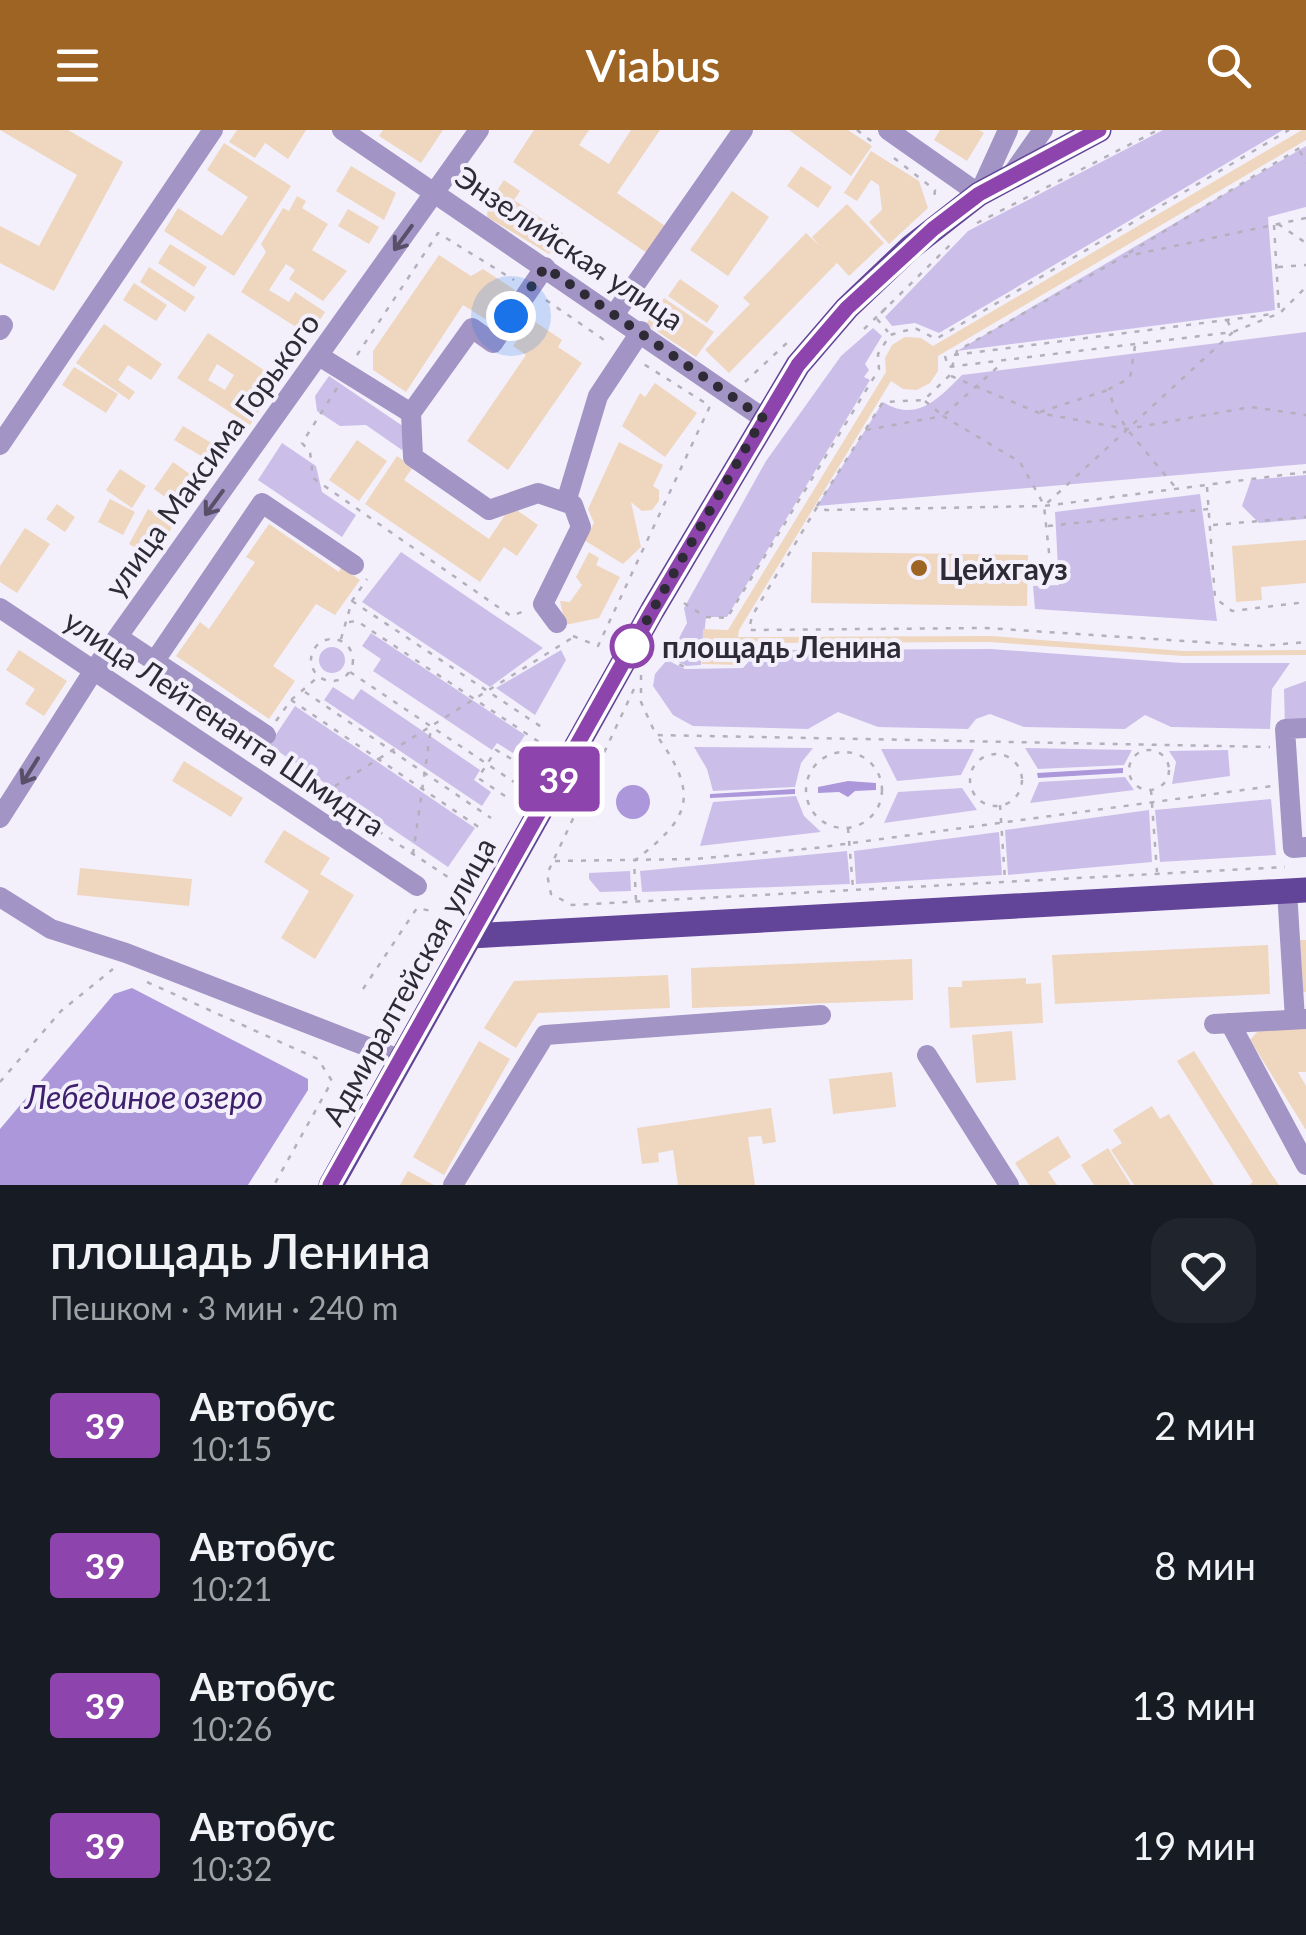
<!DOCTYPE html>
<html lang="ru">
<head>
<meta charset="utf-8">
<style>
	:root { --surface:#171b24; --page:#20242c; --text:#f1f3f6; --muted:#9ea1a6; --accent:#9e6424 }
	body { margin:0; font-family:Lato,sans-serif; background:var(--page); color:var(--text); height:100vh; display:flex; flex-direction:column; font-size:38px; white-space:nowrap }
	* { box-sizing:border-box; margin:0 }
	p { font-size:32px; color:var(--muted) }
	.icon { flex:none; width:55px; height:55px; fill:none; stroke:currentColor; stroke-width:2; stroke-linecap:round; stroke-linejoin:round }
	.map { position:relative; height:1055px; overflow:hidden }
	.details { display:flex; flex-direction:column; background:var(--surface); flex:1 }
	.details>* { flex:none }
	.badge { padding:0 20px; border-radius:8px; font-size:35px; line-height:65px }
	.you { position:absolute; width:50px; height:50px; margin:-25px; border:8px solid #fff; border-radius:50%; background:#1a73e8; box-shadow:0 0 0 15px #1a73e833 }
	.map>.badge { position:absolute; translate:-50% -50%; box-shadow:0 0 0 5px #fff }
	.round { display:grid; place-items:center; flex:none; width:105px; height:105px; border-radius:30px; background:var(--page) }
	.overview { display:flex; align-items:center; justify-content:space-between; height:170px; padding:0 50px }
	h1 { font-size:48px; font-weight:600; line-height:75px }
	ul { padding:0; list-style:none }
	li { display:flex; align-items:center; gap:30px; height:140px; padding:0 50px }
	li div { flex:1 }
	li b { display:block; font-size:38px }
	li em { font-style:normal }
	li .badge { min-width:110px; font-weight:700; text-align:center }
	header { display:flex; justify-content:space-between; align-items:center; height:130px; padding:0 50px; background:var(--accent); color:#fff; font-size:45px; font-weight:600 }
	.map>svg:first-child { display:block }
	.green { fill:#cbbfea }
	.water { fill:#ab97d9 }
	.building { fill:#efd6bf; fill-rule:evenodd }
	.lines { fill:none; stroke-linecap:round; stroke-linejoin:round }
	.path { stroke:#b3b0bc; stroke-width:2.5; stroke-dasharray:5 8; stroke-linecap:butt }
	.minor { stroke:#a294c4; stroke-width:20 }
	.major { stroke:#624498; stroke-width:25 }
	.oneway { stroke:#575068 }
	.line-casing { stroke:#fff; stroke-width:22 }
	.line { stroke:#8e44ad; stroke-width:15 }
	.walk { stroke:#2e2b36; stroke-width:10; stroke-dasharray:0 18 }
	.poi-dot { fill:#9e6424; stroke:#f3f0fc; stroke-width:4 }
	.stop-dot { fill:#fff; stroke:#8e44ad; stroke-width:5 }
	.labels { text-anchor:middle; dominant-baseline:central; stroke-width:8; stroke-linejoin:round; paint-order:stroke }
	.street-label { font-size:30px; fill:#2e2b36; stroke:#f3f0fc }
	.poi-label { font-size:30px; font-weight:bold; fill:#2e2b36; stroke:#f3f0fc; text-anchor:start }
	.stop-label { font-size:30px; font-weight:bold; fill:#2e2b36; stroke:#f3f0fc; text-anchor:start }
	.water-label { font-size:32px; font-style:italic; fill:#3f206d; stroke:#f3f0fc }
</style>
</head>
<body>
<header><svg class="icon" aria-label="menu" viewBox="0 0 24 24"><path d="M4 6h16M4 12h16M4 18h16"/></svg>Viabus<svg class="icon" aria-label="search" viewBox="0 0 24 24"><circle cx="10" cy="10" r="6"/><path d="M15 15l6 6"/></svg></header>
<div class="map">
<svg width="1306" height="1055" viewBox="0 0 1306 1055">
	<rect width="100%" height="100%" fill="#f3f0fc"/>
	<g class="green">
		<polygon points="1163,0 1283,0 939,203 915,193 892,196 885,187 968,101"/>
		<polygon points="1306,16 1306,77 1268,87 1275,180 957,221"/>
		<polygon points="873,198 882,206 865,234 869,240 864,247 870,250 727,487 706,487 701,535 686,536 669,527 687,493 684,478 766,331 841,226"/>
		<path d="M1306,202V334L817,376L883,272C917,293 938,269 962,245Z"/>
		<polygon points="329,246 413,303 402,320 366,295 340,296 317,281 315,266"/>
		<polygon points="282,313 316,336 322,362 356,385 342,407 258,350"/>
		<polygon points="1306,345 1306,389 1259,393 1242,376 1251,350"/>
		<polygon points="1200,364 1217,491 1035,479 1033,456 1059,455 1055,382"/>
		<polygon points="401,422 543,518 490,557 362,472"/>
		<polygon points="371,503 525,605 513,623 497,613 492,620 373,541 381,529 362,516"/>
		<circle cx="332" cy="530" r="13"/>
		<polygon points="991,519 1182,533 1290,533 1272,559 1270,599 1171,597 1145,585 1125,599 1024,597 990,584 976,589 968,599 878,597 838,582 808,599 693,596 673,585 653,556 655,544 667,530 685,539 743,538 759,520"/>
		<polygon points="561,520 566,530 535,585 496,558"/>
		<polygon points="1306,551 1306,598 1285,599 1284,559"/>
		<polygon points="333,557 353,570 361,559 480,640 474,650 491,662 482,676 324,570"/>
		<polygon points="295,576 475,698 448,737 269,615"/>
		<polygon points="694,617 813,618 801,633 795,657 713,661 707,639"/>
		<polygon points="1025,618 1132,620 1124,635 1038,639"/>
		<polygon points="881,619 974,619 961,645 897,651"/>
		<polygon points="1228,620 1230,646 1172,654 1176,632 1169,621"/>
		<polygon points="1125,647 1134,660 1030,673 1039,652"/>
		<polygon points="962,658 977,680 884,693 898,662"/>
		<polygon points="796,666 804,686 821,702 700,716 713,672"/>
		<polygon points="1271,669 1276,725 1160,732 1155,680"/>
		<polygon points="1149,680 1152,732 1008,745 1005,700"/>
		<polygon points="999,702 1002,745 856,754 854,721"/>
		<polygon points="847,721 850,754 642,762 640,741"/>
		<polygon points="630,741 631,761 600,762 589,749 589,743"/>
	</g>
	<g class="water">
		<polygon points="1123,638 1123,643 1038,648 1037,643"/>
		<polygon points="848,651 876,653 876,660 855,661 848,667 839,662 818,663 818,657"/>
		<circle cx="633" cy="672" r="17"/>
		<polygon points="795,659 795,664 710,668 710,664"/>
		<polygon points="132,858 308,949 308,960 248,1055 0,1055 0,999 114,864"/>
	</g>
	<g class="building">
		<polygon points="0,0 68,0 123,32 54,161 0,133 0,96 39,116 77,45"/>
		<polygon points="237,0 306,0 288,29 265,13 255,28 229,12"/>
		<polygon points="383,0 443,0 421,33 379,6"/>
		<polygon points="534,0 589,0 579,15 609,34 631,0 660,0 617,63 665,96 647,123 513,32"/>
		<polygon points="789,0 848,0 872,16 851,46"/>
		<polygon points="940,0 979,0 984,3 967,31 934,10"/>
		<polygon points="1302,0 1306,0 1306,10 938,226 938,241 930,253 917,260 903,259 891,251 739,500 738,507 992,506 1183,521 1306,520 1306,525 1183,526 989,512 738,513 738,535 702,534 703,499 728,500 886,242 885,228 892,215 905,207 921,208 933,216"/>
		<polygon points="224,13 291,56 234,146 164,101 178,78 222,106 248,67 207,40"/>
		<polygon points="871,21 919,51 928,78 889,114 869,92 882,80 879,55 871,50 857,71 844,63"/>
		<polygon points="351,36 396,63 384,90 336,61"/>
		<polygon points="801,36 832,57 818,78 787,56"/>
		<polygon points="504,50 520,61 514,70 563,103 549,124 487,87 488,74"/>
		<polygon points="732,61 769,87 728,146 690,120"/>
		<polygon points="297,66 306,71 302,78 328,94 312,120 347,141 323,171 289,149 295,140 286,134 269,160 289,172 295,162 325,182 310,206 241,162 266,122 261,114 283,78 289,81"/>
		<polygon points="847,74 884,113 849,146 837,133 729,243 705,220 750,174 743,168 806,103 820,116 812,107"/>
		<polygon points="348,79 379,97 369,114 338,96"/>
		<polygon points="170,114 207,137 194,157 158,133"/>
		<polygon points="439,125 471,146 483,139 515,160 493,194 463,175 406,262 373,240 373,221"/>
		<polygon points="149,137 195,167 185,182 140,152"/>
		<polygon points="680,149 719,176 707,193 668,166"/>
		<polygon points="134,153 167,175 156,191 123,170"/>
		<polygon points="664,168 714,202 696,227 646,194"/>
		<polygon points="531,189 562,210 558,217 582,233 508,340 467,311 526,225 513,216"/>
		<polygon points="104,194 162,234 151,250 128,235 118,250 135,262 129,270 76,233"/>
		<path d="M208,203L279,250L250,295L177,248ZM217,234L234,245L225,260L208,250Z"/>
		<polygon points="74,237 118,264 106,283 62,255"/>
		<polygon points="655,253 697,283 665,327 622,296 640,263 645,267"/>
		<polygon points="183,296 223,320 215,334 174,310"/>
		<polygon points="357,310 387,331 359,371 329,350"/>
		<polygon points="619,312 663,335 653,356 659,360 659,371 652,380 642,381 631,372 641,417 623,434 584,410 594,393 588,379"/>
		<polygon points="397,326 413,337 404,350 489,409 511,376 538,395 517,426 504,417 480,452 365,374"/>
		<polygon points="173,332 205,355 186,382 154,359"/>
		<polygon points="120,339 146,356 132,378 106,360"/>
		<polygon points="110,369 135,382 123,405 98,392"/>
		<polygon points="57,374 75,387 65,402 46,389"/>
		<polygon points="148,379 174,394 154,428 129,414"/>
		<polygon points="269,394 339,442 341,437 360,450 335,485 316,474 273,536 295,551 269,589 176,526 200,492 209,499 255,432 246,427"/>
		<polygon points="25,398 50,414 17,463 0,452 0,436"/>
		<polygon points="1306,410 1306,453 1261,457 1262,470 1236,472 1232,416"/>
		<polygon points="589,422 599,428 596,435 620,447 599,488 565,495 560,471 570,472 582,455 576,447"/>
		<polygon points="812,422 1028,425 1027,476 811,473"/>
		<polygon points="19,520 67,551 44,586 25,574 35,559 6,540"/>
		<polygon points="184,631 243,668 231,687 172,651"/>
		<polygon points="284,700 330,728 320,744 354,765 315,829 281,808 309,761 264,732"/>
		<polygon points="80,738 192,749 189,776 77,765"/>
		<polygon points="1300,810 1306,810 1306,862 1303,862"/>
		<polygon points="1268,815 1270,864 1055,874 1052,825"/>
		<polygon points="912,829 913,870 692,878 691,838"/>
		<polygon points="668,845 670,878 538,883 516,918 484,898 514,851"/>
		<polygon points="1026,848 1026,854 1041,853 1043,893 950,898 948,857 962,857 962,851"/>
		<polygon points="1306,897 1306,942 1298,942 1306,956 1306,1000 1250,910 1258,901"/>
		<polygon points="1012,901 1016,950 976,953 972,905"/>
		<polygon points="479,911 510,929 444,1045 413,1027"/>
		<polygon points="1194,921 1270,1042 1279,1055 1249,1055 1253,1052 1177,931"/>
		<polygon points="892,942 896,977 833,984 829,949"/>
		<polygon points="1152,976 1160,989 1169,984 1214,1055 1134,1055 1111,1020 1122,1013 1113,1000"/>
		<polygon points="771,978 776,1012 763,1014 761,1006 748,1007 755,1055 678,1055 673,1020 658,1023 659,1032 642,1034 637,998"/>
		<polygon points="1058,1006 1071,1027 1048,1042 1057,1055 1029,1055 1015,1033"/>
		<polygon points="1108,1018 1131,1055 1094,1055 1081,1035"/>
		<polygon points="408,1041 434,1055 400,1055"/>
	</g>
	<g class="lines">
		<g class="path">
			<polyline points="857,0 875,14"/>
			<polyline points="1300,21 1306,33"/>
			<polyline points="894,28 935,60 934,70"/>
			<polyline points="1306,88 1123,127 957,221 949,246 924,270 883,272 817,376 826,380 1044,376 1306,342"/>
			<polyline points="977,93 1158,0"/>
			<polyline points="1278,94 1306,113"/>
			<polyline points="1274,95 1279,182"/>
			<polyline points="1129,123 1306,14"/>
			<polyline points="1278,137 1306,135"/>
			<polyline points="546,170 610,214"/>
			<polyline points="881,183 952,113"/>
			<polyline points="877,189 888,202"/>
			<polyline points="864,199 888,176"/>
			<polyline points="1135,216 1130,248 1109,259 1114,278 1127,299 1176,358"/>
			<polyline points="357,225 438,103 514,150"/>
			<polyline points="954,225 1273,184"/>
			<polyline points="945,226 948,237 1233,202 1280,183 1306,157"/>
			<polyline points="951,246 1039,283 1127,299 1251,277 1306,285"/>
			<polyline points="745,252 790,210"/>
			<polyline points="337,258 302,313 310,322 313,348 511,486 527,480"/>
			<polyline points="925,271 943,286 1001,234"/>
			<polyline points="1040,282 1108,260"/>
			<polyline points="866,300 943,286 1020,332 1044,375"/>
			<polyline points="1207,357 1215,468 1232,481 1306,472"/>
			<polyline points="817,377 752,486 749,500 986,498 1261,516 1306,512"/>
			<polyline points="1213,395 1306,387"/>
			<polyline points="1048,396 1209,379"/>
			<polyline points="1027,451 1052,450 1044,376 1233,202 1227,190"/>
			<polyline points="352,471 546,600"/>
			<polyline points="684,473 706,487 727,488 879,239 878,224 890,205 915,198 936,209 1289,0"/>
			<polyline points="349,492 357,491 539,612"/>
			<polyline points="573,506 598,516 710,276 642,233"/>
			<circle cx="332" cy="530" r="21"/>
			<polyline points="341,509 352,471 367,449"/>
			<polyline points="668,528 686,538"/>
			<polyline points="350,542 514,652"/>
			<polyline points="641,545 641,572 656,605 1270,617"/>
			<polyline points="634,559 547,744 551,764 572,775 1285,737"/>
			<polyline points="305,562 491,688"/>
			<polyline points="291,570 483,700"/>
			<polyline points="276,591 291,570 318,547"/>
			<circle cx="1149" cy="640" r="20"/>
			<polyline points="259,622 454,751"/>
			<circle cx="844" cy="660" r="38"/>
			<circle cx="996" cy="650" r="26"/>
			<polyline points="1151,660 1157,742"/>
			<polyline points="324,663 572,508"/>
			<polyline points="505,666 478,648 496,620 524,636"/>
			<polyline points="1000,675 1005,750"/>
			<polyline points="848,698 853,758"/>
			<polyline points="413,724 431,598"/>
			<polyline points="555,731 694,729 815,718 1272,656"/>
			<path d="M636,770L634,731C689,689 701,667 657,606"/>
			<polyline points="147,852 318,929 332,951 274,1055"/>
			<polyline points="363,859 417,778 436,782"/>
			<polyline points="0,952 61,881 113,839"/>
		</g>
		<g class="minor">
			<polyline points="342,0 763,288"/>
			<polyline points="888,0 979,64 1008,0"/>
			<polyline points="1010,47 1043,0"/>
			<polyline points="545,137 493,213 472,198 411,283 413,327 489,380 538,363 573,375 581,397 543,474 557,493"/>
			<polyline points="614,185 743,0"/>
			<polyline points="0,200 3,195"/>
			<polyline points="319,226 411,283"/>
			<polyline points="0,315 213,0"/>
			<polyline points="566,372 598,266 641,201"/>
			<polyline points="0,478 417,756"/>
			<polyline points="118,507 266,605"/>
			<polyline points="154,532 262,373 354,435"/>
			<polyline points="1306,598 1285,599 1293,718 1306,717"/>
			<polyline points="0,688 94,540 479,0"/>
			<polyline points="1287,761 1295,889"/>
			<polyline points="0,767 51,799 126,823 399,929"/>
			<polyline points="1230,893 1306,1035"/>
			<polyline points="1214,894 1306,889"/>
			<polyline points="927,925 1009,1055"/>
			<polyline points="453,1055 545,905 821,885"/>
		</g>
		<g class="major">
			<polyline points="471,806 1306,760"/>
			<polyline points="331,1055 652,481 798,235 847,178 911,117 979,64 1099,0"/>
		</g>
	</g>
	<defs><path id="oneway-shaft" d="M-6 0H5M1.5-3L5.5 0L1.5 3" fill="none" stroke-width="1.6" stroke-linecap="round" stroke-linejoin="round" transform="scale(2.5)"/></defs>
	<g class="oneway">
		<use href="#oneway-shaft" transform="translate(403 108) rotate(126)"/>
		<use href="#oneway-shaft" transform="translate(214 373) rotate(126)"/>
		<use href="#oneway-shaft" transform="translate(30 641) rotate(122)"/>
	</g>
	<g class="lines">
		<g class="line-casing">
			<polyline id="line" points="330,1055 652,481 798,235 847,178 933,99 979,64 1099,0"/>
		</g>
		<use href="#line" class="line"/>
		<polyline class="walk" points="511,186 545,137 763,288 632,516"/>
	</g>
	<circle class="poi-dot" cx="919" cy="438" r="10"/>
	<circle class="stop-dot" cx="632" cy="516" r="20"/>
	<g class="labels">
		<g class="street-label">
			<text transform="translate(570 117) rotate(34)">Энзелийская улица</text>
			<text transform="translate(211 324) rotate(-54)">улица Максима Горького</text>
			<text transform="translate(225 592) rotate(34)">улица Лейтенанта Шмидта</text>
			<text transform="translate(408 851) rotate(-61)">Адмиралтейская улица</text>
		</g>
		<g class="poi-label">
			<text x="939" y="438">Цейхгауз</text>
		</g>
		<g class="stop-label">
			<text x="662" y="516">площадь Ленина</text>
		</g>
		<g class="water-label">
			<text x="144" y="966">Лебединое озеро</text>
		</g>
	</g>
</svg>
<div class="you" style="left:511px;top:186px"></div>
<b class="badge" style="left:559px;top:649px;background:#8e44ad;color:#fff">39</b>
</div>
<section class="details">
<div class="overview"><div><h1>площадь Ленина</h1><p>Пешком · 3 мин · 240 m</p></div><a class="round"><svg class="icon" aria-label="heart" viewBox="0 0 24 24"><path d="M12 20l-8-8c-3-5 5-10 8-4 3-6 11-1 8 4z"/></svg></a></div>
<ul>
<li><span class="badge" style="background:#8e44ad;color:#fff">39</span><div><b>Автобус</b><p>10:15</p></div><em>2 мин</em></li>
<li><span class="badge" style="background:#8e44ad;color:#fff">39</span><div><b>Автобус</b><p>10:21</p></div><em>8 мин</em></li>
<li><span class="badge" style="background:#8e44ad;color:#fff">39</span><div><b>Автобус</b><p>10:26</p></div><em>13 мин</em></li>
<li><span class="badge" style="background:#8e44ad;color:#fff">39</span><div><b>Автобус</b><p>10:32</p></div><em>19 мин</em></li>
</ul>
</section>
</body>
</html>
